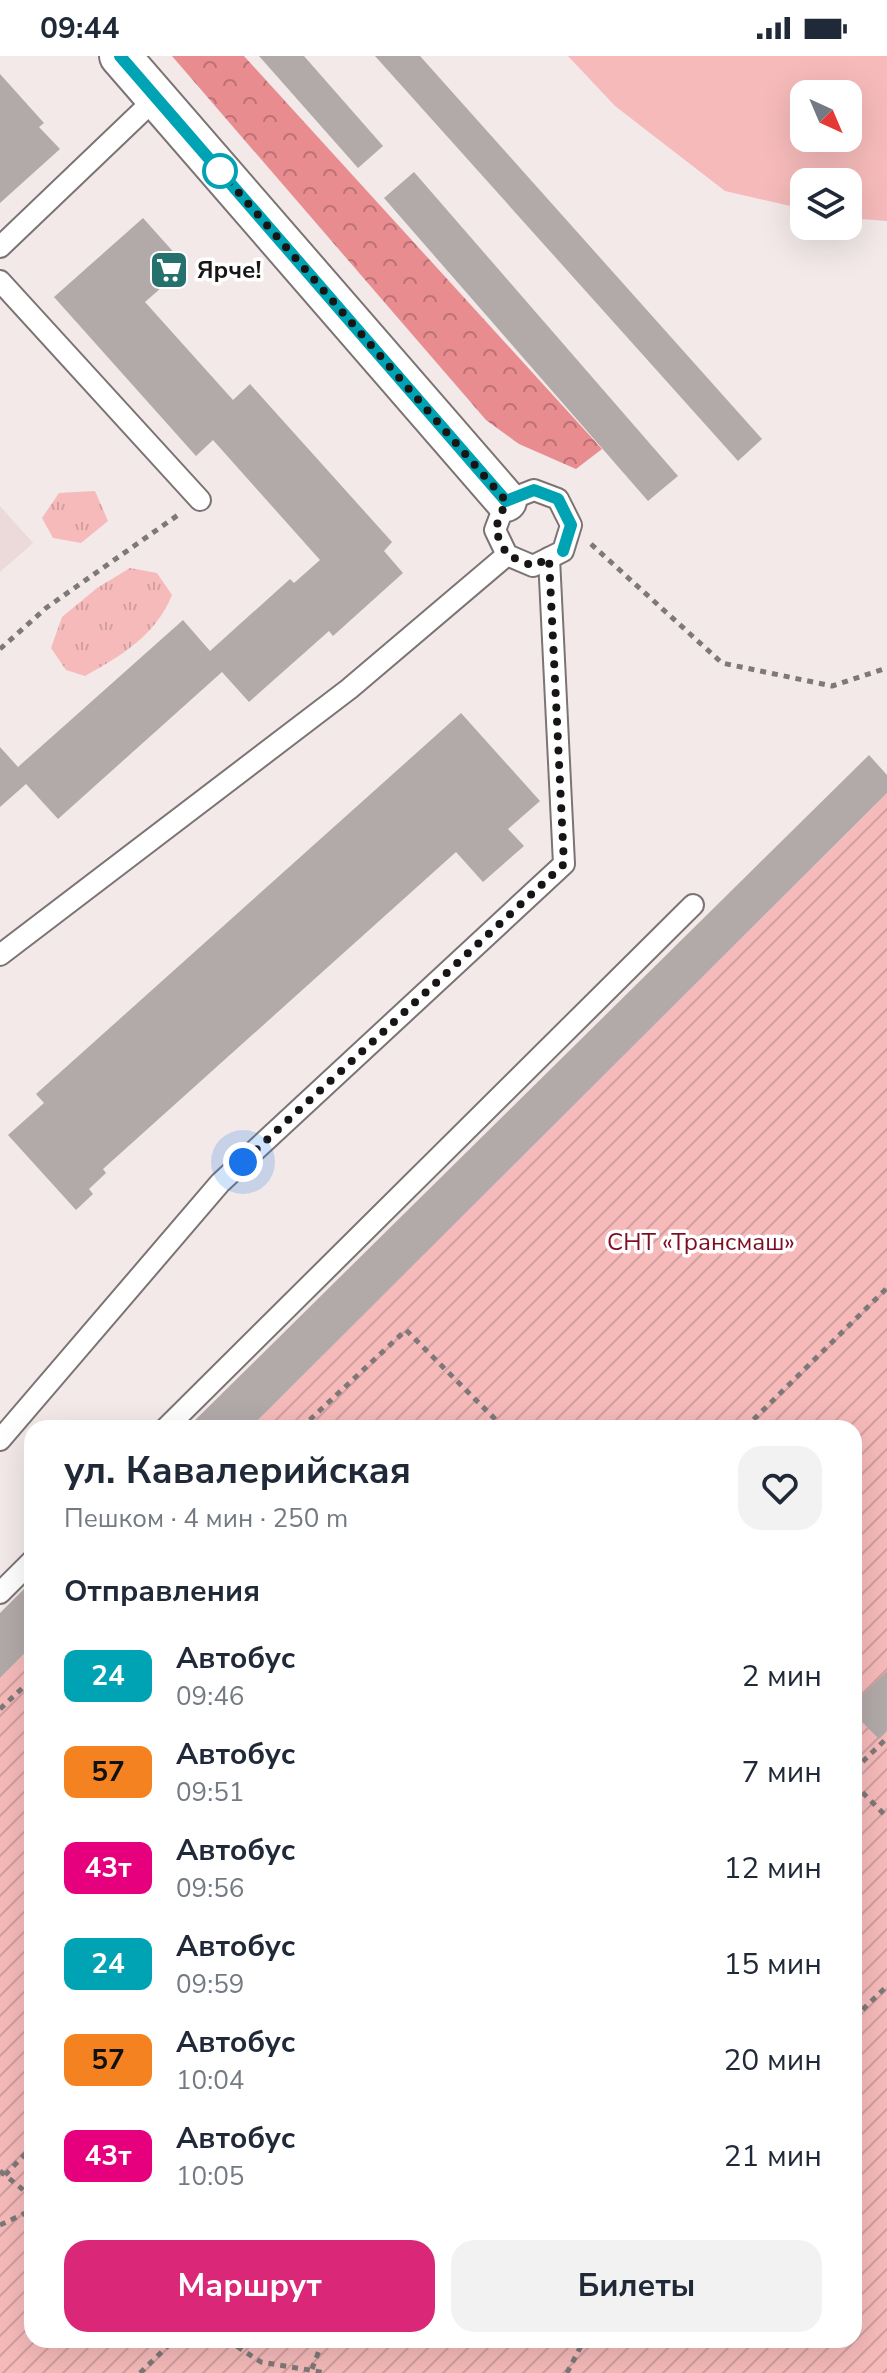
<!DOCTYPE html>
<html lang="ru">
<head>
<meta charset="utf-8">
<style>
	:root { --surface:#fff; --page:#f2f2f3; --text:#1f2937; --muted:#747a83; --accent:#db2777 }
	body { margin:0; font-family:"Nunito Sans",sans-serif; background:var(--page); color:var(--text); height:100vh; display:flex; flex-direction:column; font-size:30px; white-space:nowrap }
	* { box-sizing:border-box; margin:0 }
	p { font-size:26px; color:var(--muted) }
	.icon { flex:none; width:44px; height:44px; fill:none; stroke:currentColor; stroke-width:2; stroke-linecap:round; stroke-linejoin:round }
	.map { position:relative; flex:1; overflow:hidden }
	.details { position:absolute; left:24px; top:1364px; width:838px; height:928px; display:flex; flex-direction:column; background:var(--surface); border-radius:24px; box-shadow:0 8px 32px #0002 }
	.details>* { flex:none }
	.badge { padding:0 16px; border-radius:12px; font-size:28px; line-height:52px }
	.needle { width:52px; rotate:136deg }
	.buttons { position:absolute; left:790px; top:24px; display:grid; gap:16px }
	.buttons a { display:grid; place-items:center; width:72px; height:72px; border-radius:16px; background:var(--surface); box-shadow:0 8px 32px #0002; font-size:40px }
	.you { position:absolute; width:40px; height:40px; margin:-20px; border:6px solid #fff; border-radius:50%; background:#1a73e8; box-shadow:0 0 0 12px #1a73e833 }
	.map>.badge { position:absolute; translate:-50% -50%; box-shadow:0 0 0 4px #fff }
	h2 { padding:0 40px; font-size:30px; line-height:72px }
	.round { display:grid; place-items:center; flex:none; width:84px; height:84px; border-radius:24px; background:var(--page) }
	.overview { display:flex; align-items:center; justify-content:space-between; height:136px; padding:0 40px }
	h1 { font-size:38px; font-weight:700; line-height:60px }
	.cta { display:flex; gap:16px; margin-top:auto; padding:16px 40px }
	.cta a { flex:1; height:92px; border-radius:24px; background:var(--accent); color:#fff; font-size:32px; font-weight:700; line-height:92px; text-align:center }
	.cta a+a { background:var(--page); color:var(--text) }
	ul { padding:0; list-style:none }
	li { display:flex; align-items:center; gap:24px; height:96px; padding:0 40px }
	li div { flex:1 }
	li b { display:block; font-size:30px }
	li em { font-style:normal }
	li .badge { min-width:88px; font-weight:700; text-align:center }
	.status { display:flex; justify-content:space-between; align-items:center; height:56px; padding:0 40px; background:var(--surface); direction:ltr }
	.status svg { height:22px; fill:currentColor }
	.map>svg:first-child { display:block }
	.built { fill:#ecdada }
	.grass { fill:url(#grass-tufts) }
	.forest { fill:url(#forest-crowns) }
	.garden { fill:url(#garden-furrows) }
	.pitch { fill:#f6baba; fill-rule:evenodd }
	.building { fill:#b2a9a9 }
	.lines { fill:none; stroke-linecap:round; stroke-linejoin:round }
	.service-casing { stroke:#7c7474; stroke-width:24 }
	.minor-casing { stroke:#7c7474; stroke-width:44 }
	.path { stroke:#7e7878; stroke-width:5; stroke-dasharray:6 6; stroke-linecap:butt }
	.service { stroke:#fff; stroke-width:20 }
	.minor { stroke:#fff; stroke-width:40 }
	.line-casing { stroke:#fff; stroke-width:18 }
	.line { stroke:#00a3b4; stroke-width:12 }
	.walk { stroke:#181515; stroke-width:8; stroke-dasharray:0 14.4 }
	.stop-dot { fill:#fff; stroke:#00a3b4; stroke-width:4 }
	.labels { text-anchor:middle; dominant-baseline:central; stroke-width:7; stroke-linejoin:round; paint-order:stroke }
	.poi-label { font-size:24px; font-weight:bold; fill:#181515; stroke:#fff; text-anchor:start }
	.park-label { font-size:24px; fill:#7d0d24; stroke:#fff }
</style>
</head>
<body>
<div class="status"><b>09:44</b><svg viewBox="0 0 49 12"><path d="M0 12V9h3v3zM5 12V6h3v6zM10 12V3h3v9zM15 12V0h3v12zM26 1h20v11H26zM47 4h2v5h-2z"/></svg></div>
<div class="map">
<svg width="887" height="2317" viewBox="0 0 887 2317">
	<defs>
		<pattern id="grass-tufts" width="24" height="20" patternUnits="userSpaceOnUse" patternTransform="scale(2)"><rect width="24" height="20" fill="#f6baba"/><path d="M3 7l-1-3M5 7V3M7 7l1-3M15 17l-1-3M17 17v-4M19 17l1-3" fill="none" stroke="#d29f9f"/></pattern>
		<pattern id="forest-crowns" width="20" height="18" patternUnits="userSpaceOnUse" patternTransform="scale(2)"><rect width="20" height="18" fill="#e88c8f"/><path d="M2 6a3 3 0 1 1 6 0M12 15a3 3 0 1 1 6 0" fill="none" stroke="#bb7174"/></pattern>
		<pattern id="garden-furrows" width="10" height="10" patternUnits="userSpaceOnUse" patternTransform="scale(2)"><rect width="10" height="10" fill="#f6baba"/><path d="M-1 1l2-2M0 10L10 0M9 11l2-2" fill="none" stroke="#d29f9f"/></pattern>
	</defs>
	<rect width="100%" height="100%" fill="#f3e9e9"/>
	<polygon class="built" points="0,450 33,487 0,516"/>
	<g class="grass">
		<polygon points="95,435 108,465 81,487 53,482 42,462 59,437"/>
		<path d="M130,512L157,517L172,539C155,580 122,599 85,620L66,614L51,592L62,561L97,532Z"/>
	</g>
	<polygon class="forest" points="172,0 244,0 602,393 576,413 519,388 486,364"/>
	<polygon class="garden" points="887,737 887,2317 0,2317 0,1622 32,1590 32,2284 854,2284 854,1372 250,1372"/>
	<path class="pitch" d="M568,0H887V165L848,162V126H804V153L725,135L615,50ZM804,38H848V82H804Z"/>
	<g class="building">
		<polygon points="259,0 304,0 383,90 358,112"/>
		<polygon points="375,0 420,0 762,383 738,405"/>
		<polygon points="0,18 44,67 39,71 60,93 0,147"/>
		<polygon points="414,116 678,420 648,445 384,142"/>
		<polygon points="143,162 186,210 145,246 233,344 250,328 392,486 384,495 403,517 333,580 329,575 249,646 222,616 58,763 26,728 0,751 0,691 18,711 183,564 210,595 290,523 294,527 320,504 213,384 196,400 54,241"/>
		<polygon points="461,657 540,745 508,773 524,790 483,826 456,796 103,1113 106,1117 89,1133 93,1138 76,1154 8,1079 44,1047 36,1038"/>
		<polygon points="869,699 887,719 887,737 250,1372 187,1372"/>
		<polygon points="32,1525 32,1590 0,1622 0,1557"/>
		<polygon points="887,1615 887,1675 879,1683 854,1658 854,1647"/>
	</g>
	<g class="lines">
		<g class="service-casing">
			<g id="service">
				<polyline points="0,191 156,42"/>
				<polyline points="0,225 200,444"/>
				<polygon points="534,434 558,443 571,469 563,495 533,510 507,499 495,474 506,445"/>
				<polyline points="0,899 349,633 507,499"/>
				<polyline points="166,1372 693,849"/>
				<polyline points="0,1384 220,1127 564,808 549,502"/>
				<polyline points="0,1537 32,1505"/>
			</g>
		</g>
		<g class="minor-casing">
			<polyline id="minor" points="120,0 506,445"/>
		</g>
		<g class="path">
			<polyline points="591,488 722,607 832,630 887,612"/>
			<polyline points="0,593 46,552 178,459"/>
			<polyline points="301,1372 406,1274 504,1372"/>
			<polyline points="745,1372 887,1232"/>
			<polyline points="0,1653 32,1623"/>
			<polyline points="854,1714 887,1682"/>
			<polyline points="854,1728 887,1761"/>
			<polyline points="854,1962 887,1930"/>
			<polyline points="0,2115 32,2141"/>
			<polyline points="5,2119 32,2091"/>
			<polyline points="0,2169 32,2154"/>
			<polyline points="227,2284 261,2306 327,2317"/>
			<polyline points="312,2313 323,2284"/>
			<polyline points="140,2317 174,2284"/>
			<polyline points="567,2317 584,2284"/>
		</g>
		<use href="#service" class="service"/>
		<use href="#minor" class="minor"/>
	</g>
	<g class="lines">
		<g class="line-casing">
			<polyline id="line" points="120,0 506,445 534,434 558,443 571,469 563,495"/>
		</g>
		<use href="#line" class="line"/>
		<polyline class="walk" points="220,115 506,445 495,474 507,499 533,510 549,502 564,808 243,1106"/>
	</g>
	<defs>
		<g id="supermarket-square" transform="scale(2)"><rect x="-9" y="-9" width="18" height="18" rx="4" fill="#26716e" stroke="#fff"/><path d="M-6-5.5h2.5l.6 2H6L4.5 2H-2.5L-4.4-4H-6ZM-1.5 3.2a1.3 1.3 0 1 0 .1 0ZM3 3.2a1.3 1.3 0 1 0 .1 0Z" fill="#fff"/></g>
	</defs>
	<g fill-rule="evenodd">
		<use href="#supermarket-square" x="169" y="214"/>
	</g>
	<circle class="stop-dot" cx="220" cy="115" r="16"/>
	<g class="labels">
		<g class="poi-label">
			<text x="197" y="214">Ярче!</text>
		</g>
		<g class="park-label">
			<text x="701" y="1186">СНТ «Трансмаш»</text>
		</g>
	</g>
</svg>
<div class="buttons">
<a><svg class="needle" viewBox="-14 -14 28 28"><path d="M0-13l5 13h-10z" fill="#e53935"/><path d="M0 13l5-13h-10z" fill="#747a83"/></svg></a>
<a><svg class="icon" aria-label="layers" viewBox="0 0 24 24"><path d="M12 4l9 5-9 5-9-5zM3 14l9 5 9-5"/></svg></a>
</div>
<div class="you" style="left:243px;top:1106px"></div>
<section class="details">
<div class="overview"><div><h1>ул. Кавалерийская</h1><p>Пешком · 4 мин · 250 m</p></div><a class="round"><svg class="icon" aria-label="heart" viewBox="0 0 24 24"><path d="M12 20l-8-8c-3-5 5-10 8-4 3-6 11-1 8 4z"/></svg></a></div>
<h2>Отправления</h2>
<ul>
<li><span class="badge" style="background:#00a3b4;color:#fff">24</span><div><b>Автобус</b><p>09:46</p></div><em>2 мин</em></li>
<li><span class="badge" style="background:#f58220;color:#111">57</span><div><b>Автобус</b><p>09:51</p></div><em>7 мин</em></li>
<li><span class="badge" style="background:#e6007e;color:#fff">43т</span><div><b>Автобус</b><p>09:56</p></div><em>12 мин</em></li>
<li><span class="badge" style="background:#00a3b4;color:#fff">24</span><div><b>Автобус</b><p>09:59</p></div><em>15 мин</em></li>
<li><span class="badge" style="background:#f58220;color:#111">57</span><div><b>Автобус</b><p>10:04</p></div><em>20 мин</em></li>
<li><span class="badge" style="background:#e6007e;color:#fff">43т</span><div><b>Автобус</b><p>10:05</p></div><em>21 мин</em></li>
</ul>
<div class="cta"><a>Маршрут</a><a>Билеты</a></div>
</section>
</div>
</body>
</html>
